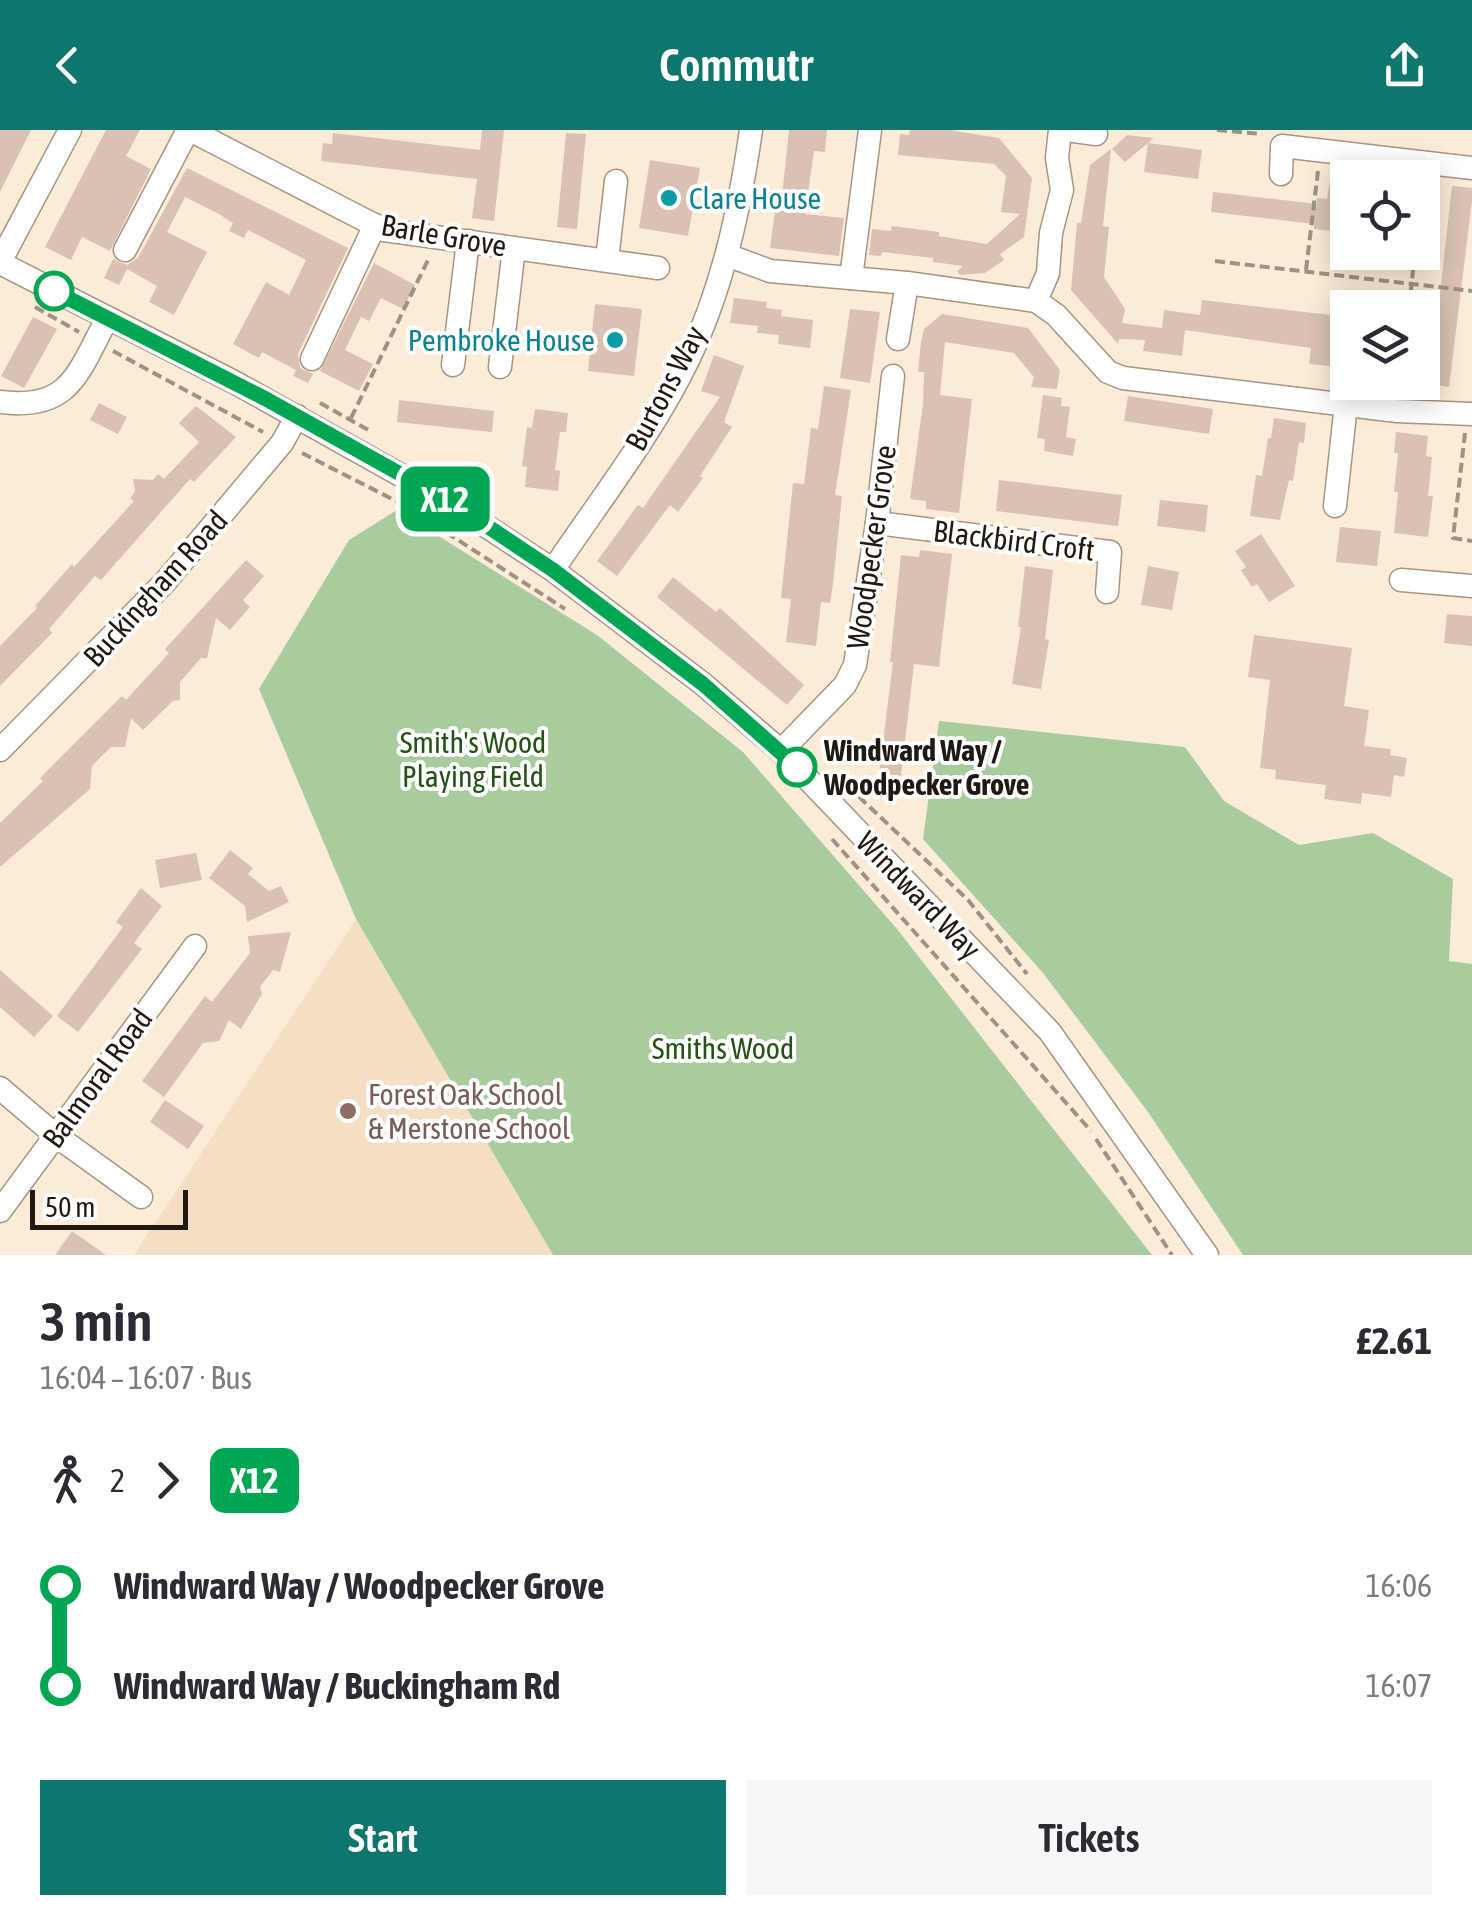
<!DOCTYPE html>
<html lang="en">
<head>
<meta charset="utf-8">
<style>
	:root { --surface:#fff; --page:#f7f7f7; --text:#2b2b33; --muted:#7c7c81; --accent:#0f766e }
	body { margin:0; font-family:"Asap Condensed",sans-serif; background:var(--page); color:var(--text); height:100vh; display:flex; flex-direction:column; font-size:38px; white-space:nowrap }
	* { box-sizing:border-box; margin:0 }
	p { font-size:32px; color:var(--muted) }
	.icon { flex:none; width:55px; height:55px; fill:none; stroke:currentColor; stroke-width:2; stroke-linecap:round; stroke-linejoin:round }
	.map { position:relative; height:1125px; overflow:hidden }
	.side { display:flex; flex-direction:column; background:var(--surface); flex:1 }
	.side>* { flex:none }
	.badge { padding:0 20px; border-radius:15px; font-size:35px; line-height:65px }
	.tools { position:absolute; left:1330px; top:30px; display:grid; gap:20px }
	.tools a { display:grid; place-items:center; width:110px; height:110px; border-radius:0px; background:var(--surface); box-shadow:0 5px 25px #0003; font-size:50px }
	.scale { position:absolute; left:30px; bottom:25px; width:158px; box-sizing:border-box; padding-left:10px; border:5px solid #1f1911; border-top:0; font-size:28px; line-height:35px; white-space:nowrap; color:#1f1911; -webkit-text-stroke:8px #fff; paint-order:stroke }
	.map>.badge { position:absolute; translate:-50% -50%; box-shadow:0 0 0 5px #fff }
	.legs { display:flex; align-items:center; gap:15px; height:110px; padding:0 40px; font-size:32px }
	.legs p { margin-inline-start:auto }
	.head { display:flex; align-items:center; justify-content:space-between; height:170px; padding:0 40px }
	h1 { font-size:55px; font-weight:600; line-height:75px }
	.action { display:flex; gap:20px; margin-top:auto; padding:20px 40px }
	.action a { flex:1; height:115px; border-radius:0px; background:var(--accent); color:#fff; font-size:40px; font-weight:600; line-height:115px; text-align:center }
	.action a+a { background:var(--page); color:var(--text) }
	ul { padding:0 40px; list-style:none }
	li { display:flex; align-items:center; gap:35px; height:100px; font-size:38px }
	li i { display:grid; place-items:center; width:15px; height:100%; margin:0 12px; background:currentColor }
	li i::after { content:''; width:25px; height:25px; margin:-12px; border:8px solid; border-radius:50%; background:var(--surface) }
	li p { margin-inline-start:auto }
	li:first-child i { background:linear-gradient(#0000 50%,currentColor 0) }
	li:last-child i { background:linear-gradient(currentColor 50%,#0000 0) }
	header { display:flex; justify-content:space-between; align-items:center; height:130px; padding:0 40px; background:var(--accent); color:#fff; font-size:45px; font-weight:600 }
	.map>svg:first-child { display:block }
	.built { fill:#f5dfc4 }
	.green { fill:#a9cc9f }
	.building { fill:#d9c2b3 }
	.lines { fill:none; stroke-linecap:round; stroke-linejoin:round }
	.minor-casing { stroke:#a69683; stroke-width:25 }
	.path { stroke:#9f9283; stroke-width:4; stroke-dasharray:10 5; stroke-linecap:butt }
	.minor { stroke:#fff; stroke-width:22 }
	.line-1-casing { stroke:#fff; stroke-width:22 }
	.line-1 { stroke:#00a651; stroke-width:15 }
	.culture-dot { fill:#0f9aa8; stroke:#fff; stroke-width:4 }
	.stop-1-dot { fill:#fff; stroke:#00a651; stroke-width:5 }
	.education-dot { fill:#8d6e63; stroke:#fff; stroke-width:4 }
	.labels { text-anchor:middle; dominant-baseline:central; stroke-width:8; stroke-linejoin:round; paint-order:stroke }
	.culture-label { font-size:30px; fill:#0d838f; stroke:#fff; text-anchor:start }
	.street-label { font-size:30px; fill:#1f1911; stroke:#fff }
	.park-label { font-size:30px; fill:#255215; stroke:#fff }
	.stop-label { font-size:30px; font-weight:bold; fill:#1f1911; stroke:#fff; text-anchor:start }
	.education-label { font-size:30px; fill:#785e54; stroke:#fff; text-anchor:start }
</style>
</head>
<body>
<header><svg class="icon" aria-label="back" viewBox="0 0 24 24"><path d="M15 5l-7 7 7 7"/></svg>Commutr<svg class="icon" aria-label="share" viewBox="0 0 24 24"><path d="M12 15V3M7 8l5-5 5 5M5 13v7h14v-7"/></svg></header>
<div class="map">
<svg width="1472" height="1125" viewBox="0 0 1472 1125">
	<rect width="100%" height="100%" fill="#fcebd6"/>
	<polygon class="built" points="356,789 553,1125 134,1125"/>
	<g class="green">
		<polygon points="397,380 597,505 743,622 897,799 1152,1125 553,1125 356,789 259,559 349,410"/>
		<polygon points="939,591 1185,617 1224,671 1299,715 1373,703 1453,749 1449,831 1472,834 1472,1125 1243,1125 1148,982 1043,843 923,709"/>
	</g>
	<g class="building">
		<polygon points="0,0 31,0 0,62"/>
		<polygon points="106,0 140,0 126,26 151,39 110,121 82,107 71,130 45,117"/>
		<polygon points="482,0 504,0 494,91 472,88 477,49 321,31 323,13 332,14 333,3 480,20"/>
		<polygon points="789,0 827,0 825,22 814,21 805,84 844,88 839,126 770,118 777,66 782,66"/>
		<polygon points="910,0 949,0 999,8 1032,48 1024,107 1000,124 1004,130 985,143 960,145 957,141 963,136 933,132 933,128 882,122 881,126 869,125 872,99 891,101 892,96 939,102 939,106 987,114 1020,84 1001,82 1006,46 994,34 898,25 900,4 909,5"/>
		<polygon points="566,3 586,4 577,99 557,97"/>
		<polygon points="1127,5 1153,8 1148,13 1202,20 1198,49 1144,42 1148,13 1125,32 1112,19"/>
		<polygon points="1111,19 1103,96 1109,97 1104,147 1125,179 1122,193 1162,198 1164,180 1200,185 1202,170 1348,187 1348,238 1309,234 1311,218 1185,200 1182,226 1143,221 1145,210 1119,209 1118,214 1071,160 1077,93 1081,93 1090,35"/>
		<polygon points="650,30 700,38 688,106 639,98"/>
		<polygon points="187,38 348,118 298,224 300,238 313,244 308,253 293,246 296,240 262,222 259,228 233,214 266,152 289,165 306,130 248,100 244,108 229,101 233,93 219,84 185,67 167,102 207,122 174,185 149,172 157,156 127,139 119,155 104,148 113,129 127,135 138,128"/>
		<polygon points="1330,49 1348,51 1348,103 1314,99 1314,94 1211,82 1213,62 1317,74 1317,68 1327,69"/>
		<polygon points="1452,56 1472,58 1472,71 1449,257 1430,254"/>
		<polygon points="374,133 415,155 403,179 381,168 369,191 361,187 345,220 373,234 359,261 320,241"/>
		<polygon points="734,168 767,172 766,178 782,180 781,186 813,190 810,218 778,214 779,205 757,203 758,196 730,193"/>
		<polygon points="595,174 642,179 634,246 588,241"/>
		<polygon points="850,179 880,182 870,253 840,248"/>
		<polygon points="942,184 1028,198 1060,240 1057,259 1031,257 1034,247 1014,223 945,212 940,265 972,269 959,383 926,379 926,371 910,369 923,274 924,242 918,242 921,212 924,199"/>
		<polygon points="33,187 57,199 24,258 1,246"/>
		<polygon points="714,225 744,236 724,292 732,297 700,346 703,348 678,382 670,375 617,446 597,431 638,375 643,378 720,267 701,261"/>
		<polygon points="824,256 851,260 835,365 842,366 833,454 830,473 821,472 816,516 786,512 791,469 781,468 793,353 804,354 811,298 818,299"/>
		<polygon points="1043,265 1062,268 1061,276 1070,277 1066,307 1076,309 1073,326 1044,321 1045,309 1037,308"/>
		<polygon points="1128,266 1213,279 1209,304 1124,291"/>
		<polygon points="399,270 494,281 492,302 397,292"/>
		<polygon points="99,273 127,287 118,304 90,290"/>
		<polygon points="196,276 236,307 194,352 190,349 101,450 95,446 49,499 52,503 0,556 0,516 37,478 35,476 72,434 74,437 134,371 130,368 135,362 133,349 153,350 158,344 164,349 199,312 179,293"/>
		<polygon points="535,279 568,283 566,302 560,302 555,340 560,341 558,361 525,357 527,337 522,336 527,297 532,298"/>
		<polygon points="1274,288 1306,293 1304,313 1299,312 1293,351 1289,350 1280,390 1250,386 1256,345 1262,346 1268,308 1271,308"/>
		<polygon points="1396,302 1428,306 1426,326 1432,327 1428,366 1433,366 1428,407 1394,403 1398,362 1394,362 1398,323 1394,323"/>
		<polygon points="999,350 1122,365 1118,396 996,381"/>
		<polygon points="1160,370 1208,375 1205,402 1157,396"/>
		<polygon points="1340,397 1381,401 1377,436 1336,432"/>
		<polygon points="1261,404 1295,456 1269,472 1257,454 1252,457 1241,440 1246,437 1235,421"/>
		<polygon points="920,420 952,424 939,537 914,534 900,654 878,652 893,532 890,532 901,425 919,427"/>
		<polygon points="246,430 264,446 243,470 250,477 230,500 216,488 207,528 201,528 180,552 180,570 173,571 143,600 131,588 125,617 111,617 92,636 90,659 0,737 0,693 43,651 40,648 122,566 126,570 169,523 165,519"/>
		<polygon points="1025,436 1053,440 1045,509 1049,510 1041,559 1012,554 1021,497 1018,497"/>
		<polygon points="1148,436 1179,442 1172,480 1141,475"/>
		<polygon points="673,447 716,482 720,478 804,555 787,575 657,467"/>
		<polygon points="1447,484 1472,486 1472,516 1444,513"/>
		<polygon points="1254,505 1352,518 1344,576 1369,580 1364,616 1391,619 1390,625 1407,628 1404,647 1394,645 1391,667 1362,663 1361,674 1324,669 1326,655 1275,649 1276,640 1260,638 1270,550 1248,547"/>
		<polygon points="230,720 253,738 248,744 269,761 281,756 289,772 247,792 245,776 209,748"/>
		<polygon points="196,723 202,750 160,758 155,730"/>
		<polygon points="141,758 162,776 134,813 142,819 78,902 57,886 123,797 116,792"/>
		<polygon points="291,802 280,842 273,840 260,857 262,864 241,899 229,890 219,911 203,913 164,967 142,951 205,866 212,872 250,823 248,806"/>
		<polygon points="0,840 53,886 34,907 0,877"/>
		<polygon points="165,970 204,996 188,1019 150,992"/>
		<polygon points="72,1101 106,1125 55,1125"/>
	</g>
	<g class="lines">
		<g class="minor-casing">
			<g id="minor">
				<polyline points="190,0 384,100 658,138"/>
				<polyline points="1067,0 1096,4"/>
				<polyline points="1281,44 1282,16 1472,38"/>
				<polyline points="125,120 188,0"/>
				<polyline points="727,125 770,141 907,153 1036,171 1056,185 1108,242 1123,248 1397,281 1472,284"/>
				<polyline points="607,130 616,51"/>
				<polyline points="0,132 70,0"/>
				<polyline points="0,133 234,252 454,375 553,440 703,554 781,621 1050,902 1207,1125"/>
				<polyline points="851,148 870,0"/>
				<polyline points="1036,171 1048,143 1051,103 1062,60 1057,28 1060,0"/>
				<polyline points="898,209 907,153"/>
				<polyline points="312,229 375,95"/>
				<polyline points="453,235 468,111"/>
				<polyline points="500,237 514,118"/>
				<path d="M0,272C71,281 78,242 107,189"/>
				<polyline points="1335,376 1346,274"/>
				<polyline points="877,393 1110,422 1107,462"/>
				<path d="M553,440C599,371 653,303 689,228C723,157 740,77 751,0"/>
				<polyline points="1401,450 1472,456"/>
				<polyline points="0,620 165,452 282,313 297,286"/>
				<polyline points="781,621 845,555 855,535 877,393 893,246"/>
				<polyline points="0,958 55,1005 141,1067"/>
				<polyline points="0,1081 195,816"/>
			</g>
		</g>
		<g class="path">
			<polyline points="1217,0 1262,4"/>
			<polyline points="1422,69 1425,52"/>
			<polyline points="1215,131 1472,161"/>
			<polyline points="1306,140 1318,41"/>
			<polyline points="35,177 79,202"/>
			<polyline points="1409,178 1415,122"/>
			<polyline points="113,221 263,302"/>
			<polyline points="320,273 372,302"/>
			<polyline points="351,288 430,126"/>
			<polyline points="1465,303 1453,408 1472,411"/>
			<polyline points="302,323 402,374 565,479"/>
			<polyline points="837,646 968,770 1027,844"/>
			<polyline points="832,709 1091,1001"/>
			<polyline points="1096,1009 1172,1125"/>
		</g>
		<use href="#minor" class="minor"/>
	</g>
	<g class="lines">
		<g class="line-1-casing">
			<polyline id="line-1" points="54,161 266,269 454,374 553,440 703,554 797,637"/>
		</g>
		<use href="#line-1" class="line-1"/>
	</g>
	<g class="culture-dot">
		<circle cx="669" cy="68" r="10"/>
		<circle cx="615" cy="210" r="10"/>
	</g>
	<g class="stop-1-dot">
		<circle cx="54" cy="161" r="18"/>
		<circle cx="797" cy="637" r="18"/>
	</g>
	<circle class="education-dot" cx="348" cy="981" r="10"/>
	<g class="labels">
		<g class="culture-label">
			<text x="689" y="68">Clare House</text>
			<text x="595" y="210" text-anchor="end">Pembroke House</text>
		</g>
		<g class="street-label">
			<text transform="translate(444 105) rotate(10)">Barle Grove</text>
			<text transform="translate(665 258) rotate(-62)">Burtons Way</text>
			<text transform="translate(1014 410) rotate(7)">Blackbird Croft</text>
			<text transform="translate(871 417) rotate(-82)">Woodpecker Grove</text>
			<text transform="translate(155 458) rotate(-48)">Buckingham Road</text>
			<text transform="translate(919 765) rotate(46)">Windward Way</text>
			<text transform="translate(97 948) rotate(-54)">Balmoral Road</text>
		</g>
		<g class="park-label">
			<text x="473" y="612">Smith's Wood<tspan x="473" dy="34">Playing Field</tspan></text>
			<text x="723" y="918">Smiths Wood</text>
		</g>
		<g class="stop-label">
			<text x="824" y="620">Windward Way /<tspan x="824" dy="34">Woodpecker Grove</tspan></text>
		</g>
		<g class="education-label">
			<text x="368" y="964">Forest Oak School<tspan x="368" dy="34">&amp; Merstone School</tspan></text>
		</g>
	</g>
</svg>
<div class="tools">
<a><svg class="icon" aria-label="locate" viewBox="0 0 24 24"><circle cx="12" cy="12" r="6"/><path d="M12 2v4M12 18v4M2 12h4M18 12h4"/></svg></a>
<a><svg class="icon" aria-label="layers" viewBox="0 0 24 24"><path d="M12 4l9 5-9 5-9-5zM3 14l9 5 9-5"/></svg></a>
</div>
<div class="scale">50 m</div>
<b class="badge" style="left:445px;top:369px;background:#00a651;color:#fff">X12</b>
</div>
<section class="side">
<div class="head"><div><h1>3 min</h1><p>16:04 – 16:07 · Bus</p></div><b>£2.61</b></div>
<div class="legs"><svg class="icon" aria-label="walk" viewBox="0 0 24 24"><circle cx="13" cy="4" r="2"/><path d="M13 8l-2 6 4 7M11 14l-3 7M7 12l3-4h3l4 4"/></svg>2<svg class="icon" aria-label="forward" viewBox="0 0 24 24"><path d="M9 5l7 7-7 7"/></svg><b class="badge" style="background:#00a651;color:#fff">X12</b></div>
<ul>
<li><i style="color:#00a651"></i><b>Windward Way / Woodpecker Grove</b><p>16:06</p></li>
<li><i style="color:#00a651"></i><b>Windward Way / Buckingham Rd</b><p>16:07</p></li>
</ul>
<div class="action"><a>Start</a><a>Tickets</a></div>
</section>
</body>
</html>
